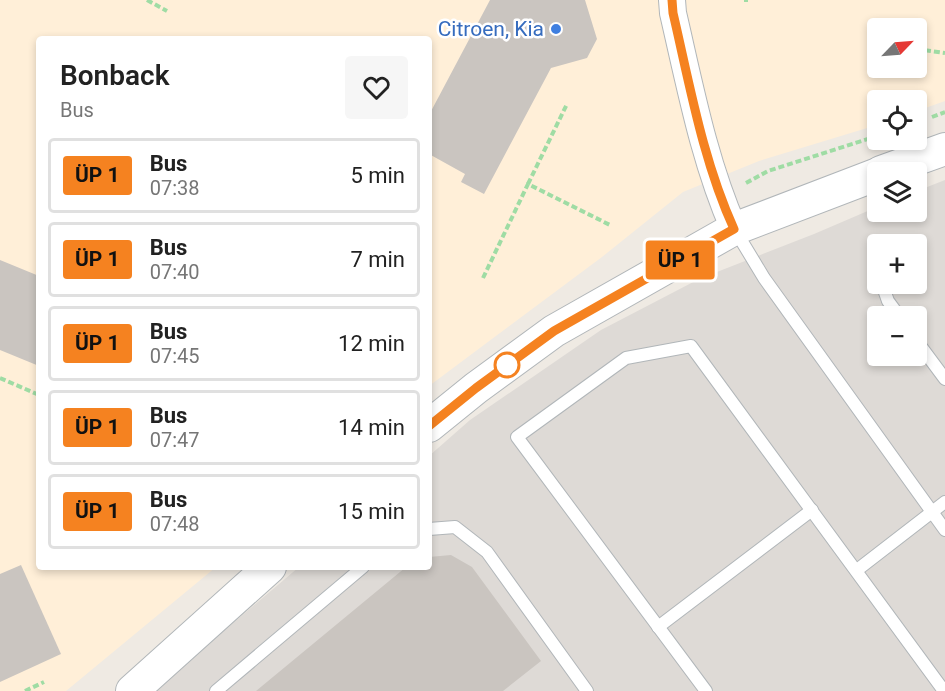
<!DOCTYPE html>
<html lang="en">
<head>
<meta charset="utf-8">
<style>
	:root { --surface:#fff; --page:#f6f6f6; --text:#222; --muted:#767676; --line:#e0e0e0 }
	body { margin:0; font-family:Roboto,sans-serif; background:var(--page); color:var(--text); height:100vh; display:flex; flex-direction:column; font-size:22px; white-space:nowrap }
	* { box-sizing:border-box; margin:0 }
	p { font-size:20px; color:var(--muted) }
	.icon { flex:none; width:33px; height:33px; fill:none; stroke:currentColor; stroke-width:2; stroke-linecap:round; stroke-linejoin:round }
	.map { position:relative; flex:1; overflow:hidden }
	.panel { position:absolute; left:36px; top:36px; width:396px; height:534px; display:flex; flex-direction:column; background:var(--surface); border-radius:6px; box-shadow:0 3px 9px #0003 }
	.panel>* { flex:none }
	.badge { padding:0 12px; border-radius:4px; font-size:21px; line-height:39px }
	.needle { width:39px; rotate:65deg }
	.buttons { position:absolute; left:867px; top:18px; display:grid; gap:12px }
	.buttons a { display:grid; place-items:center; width:60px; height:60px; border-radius:6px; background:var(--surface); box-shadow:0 3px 9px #0003; font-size:30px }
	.map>.badge { position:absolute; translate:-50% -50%; box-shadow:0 0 0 3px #fff }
	.round { display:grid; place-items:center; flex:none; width:63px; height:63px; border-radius:6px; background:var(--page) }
	.head { display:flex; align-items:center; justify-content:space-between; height:102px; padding:0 24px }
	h1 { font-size:28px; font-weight:600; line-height:45px }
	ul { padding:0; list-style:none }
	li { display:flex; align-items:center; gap:18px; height:75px; margin:0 12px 9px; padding:0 12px; border:3px solid var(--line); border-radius:6px }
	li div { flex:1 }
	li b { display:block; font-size:22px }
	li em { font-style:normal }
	li .badge { min-width:66px; font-weight:700; text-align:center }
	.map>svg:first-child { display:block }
	.commercial { fill:#ffefd8; fill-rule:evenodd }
	.industrial { fill:#dedad6; fill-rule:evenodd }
	.building { fill:#cac5c0 }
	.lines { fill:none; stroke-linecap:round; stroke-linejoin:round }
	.service-casing { stroke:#b1b6b9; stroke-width:14 }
	.minor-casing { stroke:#b1b6b9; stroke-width:28 }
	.tertiary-casing { stroke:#b1b6b9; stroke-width:34 }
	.path { stroke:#9fdca4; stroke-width:4; stroke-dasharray:6 3; stroke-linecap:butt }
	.service { stroke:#fff; stroke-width:12 }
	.minor { stroke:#fff; stroke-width:26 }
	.tertiary { stroke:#fff; stroke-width:32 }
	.line-casing { stroke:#fff; stroke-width:14 }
	.line { stroke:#f58220; stroke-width:9 }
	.shop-dot { fill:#3f7fe0; stroke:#fff; stroke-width:2 }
	.stop-dot { fill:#fff; stroke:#f58220; stroke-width:3 }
	.labels { text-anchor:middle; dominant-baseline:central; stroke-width:5; stroke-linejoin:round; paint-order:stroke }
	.shop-label { font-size:21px; fill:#366cbe; stroke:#fff; text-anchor:end }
</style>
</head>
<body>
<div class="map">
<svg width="945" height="691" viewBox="0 0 945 691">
	<rect width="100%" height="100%" fill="#efeae3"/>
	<path class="commercial" d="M0,0H945V101L917,111L916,100H878L877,125L759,161L683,192L602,257L429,386V39H39V567H216L66,691H0ZM878,28H916V68H878Z"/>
	<path class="industrial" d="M945,180V691H153L299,567H429V456L470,420L601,330L699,279L814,234L877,207L878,212H916L917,191ZM878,244H916V284H878ZM878,316H916V356H878Z"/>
	<g class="building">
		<polygon points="490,0 585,0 597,39 587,58 551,68 484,194 461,182 465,174 429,154 429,115"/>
		<polygon points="0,260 39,276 39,366 0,350"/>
		<polygon points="451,555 472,567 541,661 503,691 256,691 400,572 406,567 429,567 429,557"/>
		<polygon points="21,565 61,654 0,682 0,574"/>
	</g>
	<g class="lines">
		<g class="service-casing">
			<g id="service">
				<polyline points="735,230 764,278 945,530"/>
				<polyline points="876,265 878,271"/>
				<polyline points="882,284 888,301 899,316"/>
				<polyline points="916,340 945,379"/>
				<polyline points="429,529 455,527 487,552 587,691"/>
				<polyline points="857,570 945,502"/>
				<polyline points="658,627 812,510"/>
				<polyline points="216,691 363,567"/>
				<polyline points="706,691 517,437 626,358 691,346 944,691"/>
			</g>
		</g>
		<g class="minor-casing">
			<path id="minor" d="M672,0L673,13C690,86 704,161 734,229"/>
		</g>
		<g class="tertiary-casing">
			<g id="tertiary">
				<polyline points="881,172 945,149"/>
				<polyline points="429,426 476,388 554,331 734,229 878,174"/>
				<polyline points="132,691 270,567"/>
			</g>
		</g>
		<g class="path">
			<polyline points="147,0 167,11"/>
			<polyline points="746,0 746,2"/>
			<polyline points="924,25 923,50 945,53"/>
			<polyline points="932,117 945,112"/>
			<polyline points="746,183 768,171 871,138"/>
			<polyline points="528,184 567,104"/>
			<polyline points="483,278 528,184 610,225"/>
			<polyline points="0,378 39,395"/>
			<polyline points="25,691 44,682"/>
		</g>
		<use href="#service" class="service"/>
		<use href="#minor" class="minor"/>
		<use href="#tertiary" class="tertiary"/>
	</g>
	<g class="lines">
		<g class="line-casing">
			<path id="line" d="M429,426L476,388L554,331L734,229C703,161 690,86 673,13L672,0"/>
		</g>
		<use href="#line" class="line"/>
	</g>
	<circle class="shop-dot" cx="556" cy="29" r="6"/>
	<circle class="stop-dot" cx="507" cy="365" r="12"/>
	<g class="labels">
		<g class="shop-label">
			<text x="544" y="29">Citroen, Kia</text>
		</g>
	</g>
</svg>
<div class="buttons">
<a><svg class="needle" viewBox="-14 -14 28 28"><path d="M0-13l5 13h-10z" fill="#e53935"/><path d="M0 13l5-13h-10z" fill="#767676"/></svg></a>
<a><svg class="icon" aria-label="locate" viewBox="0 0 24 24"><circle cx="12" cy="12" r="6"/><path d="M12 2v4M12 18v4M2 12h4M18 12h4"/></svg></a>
<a><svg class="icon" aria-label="layers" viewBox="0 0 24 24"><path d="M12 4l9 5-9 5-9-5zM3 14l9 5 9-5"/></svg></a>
<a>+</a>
<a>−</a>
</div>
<b class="badge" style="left:680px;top:260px;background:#f58220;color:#111">ÜP 1</b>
<section class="panel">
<div class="head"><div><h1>Bonback</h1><p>Bus</p></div><a class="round"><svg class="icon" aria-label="heart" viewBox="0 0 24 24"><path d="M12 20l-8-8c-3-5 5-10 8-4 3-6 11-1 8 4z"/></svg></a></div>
<ul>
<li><span class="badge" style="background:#f58220;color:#111">ÜP 1</span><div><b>Bus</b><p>07:38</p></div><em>5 min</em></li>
<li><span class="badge" style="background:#f58220;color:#111">ÜP 1</span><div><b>Bus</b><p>07:40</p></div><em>7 min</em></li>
<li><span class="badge" style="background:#f58220;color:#111">ÜP 1</span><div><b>Bus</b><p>07:45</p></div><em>12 min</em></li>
<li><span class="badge" style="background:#f58220;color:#111">ÜP 1</span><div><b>Bus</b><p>07:47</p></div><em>14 min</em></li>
<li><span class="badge" style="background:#f58220;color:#111">ÜP 1</span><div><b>Bus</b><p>07:48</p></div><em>15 min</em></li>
</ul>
</section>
</div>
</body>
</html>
